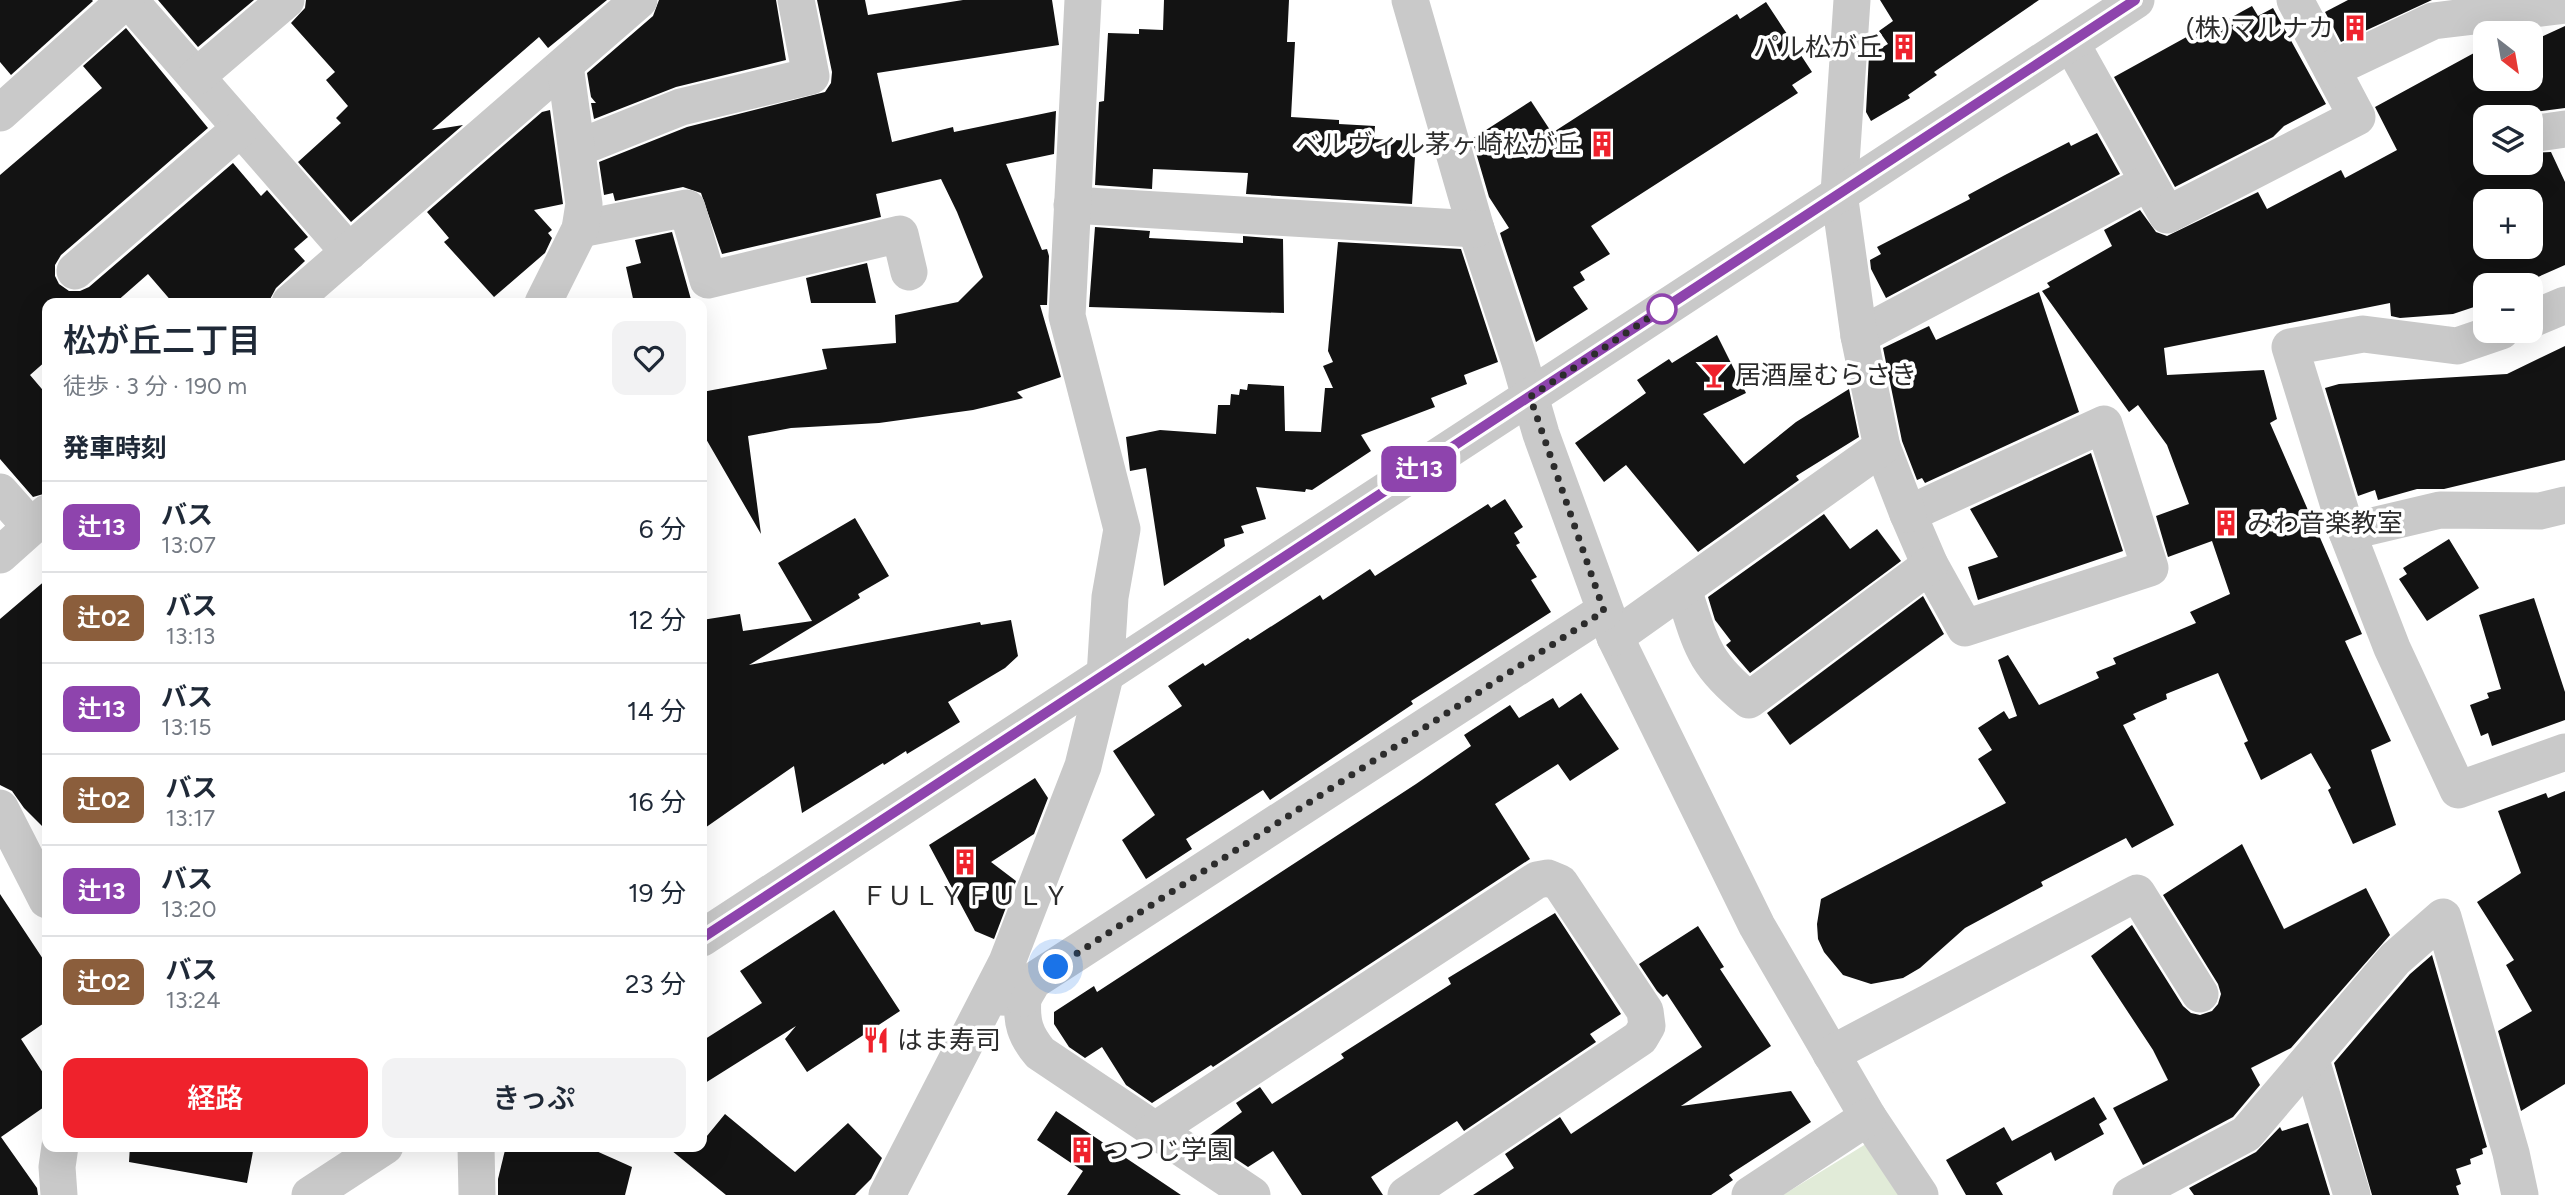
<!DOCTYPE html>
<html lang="ja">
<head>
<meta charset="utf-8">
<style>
	:root { --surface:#fff; --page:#f2f2f3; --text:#1f2937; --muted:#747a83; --line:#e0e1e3; --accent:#ef222c }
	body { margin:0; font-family:Figtree,"Noto Sans JP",sans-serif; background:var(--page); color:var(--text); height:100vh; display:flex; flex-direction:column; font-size:26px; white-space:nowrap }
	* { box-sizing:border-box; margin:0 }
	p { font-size:23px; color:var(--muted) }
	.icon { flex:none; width:38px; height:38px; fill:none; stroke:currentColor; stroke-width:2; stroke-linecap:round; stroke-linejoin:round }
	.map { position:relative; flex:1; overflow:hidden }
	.side { position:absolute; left:42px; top:298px; width:665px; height:854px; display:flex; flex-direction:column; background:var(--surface); border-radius:14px; box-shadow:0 7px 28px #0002 }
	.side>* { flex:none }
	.badge { padding:0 14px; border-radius:10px; font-size:24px; line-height:46px }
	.needle { width:46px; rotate:149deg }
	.buttons { position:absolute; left:2473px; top:21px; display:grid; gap:14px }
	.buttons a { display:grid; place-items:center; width:70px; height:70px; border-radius:14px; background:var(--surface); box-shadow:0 7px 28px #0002; font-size:35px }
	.you { position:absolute; width:35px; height:35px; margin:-18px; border:5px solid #fff; border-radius:50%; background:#1a73e8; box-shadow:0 0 0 10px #1a73e833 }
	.map>.badge { position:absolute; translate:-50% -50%; box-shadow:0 0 0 4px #fff }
	h2 { padding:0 21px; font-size:26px; line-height:63px }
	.round { display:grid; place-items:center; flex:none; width:74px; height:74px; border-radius:14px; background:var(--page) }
	.summary { display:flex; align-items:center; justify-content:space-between; height:119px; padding:0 21px }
	h1 { font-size:33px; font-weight:600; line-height:52px }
	.primary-button { display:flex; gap:14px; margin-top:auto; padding:14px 21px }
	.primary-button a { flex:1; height:80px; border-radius:14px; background:var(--accent); color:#fff; font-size:28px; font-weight:600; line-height:80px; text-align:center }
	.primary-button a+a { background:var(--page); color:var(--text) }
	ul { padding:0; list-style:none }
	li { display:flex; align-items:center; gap:21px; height:91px; padding:0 21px; border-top:2px solid var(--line) }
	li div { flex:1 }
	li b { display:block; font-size:26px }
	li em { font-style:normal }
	li .badge { min-width:77px; font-weight:700; text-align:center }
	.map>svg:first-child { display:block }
	.green { fill:#e1ebd8 }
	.building { fill:#131313; fill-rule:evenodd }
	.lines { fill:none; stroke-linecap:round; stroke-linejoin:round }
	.minor { stroke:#c9c9c9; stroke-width:37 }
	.line-casing { stroke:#fff; stroke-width:16 }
	.line { stroke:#8e44ad; stroke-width:10 }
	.walk { stroke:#2c2c2c; stroke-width:7; stroke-dasharray:0 12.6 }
	.stop-dot { fill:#fff; stroke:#8e44ad; stroke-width:3.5 }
	.labels { text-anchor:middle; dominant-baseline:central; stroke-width:7; stroke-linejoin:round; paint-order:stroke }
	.poi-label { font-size:26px; fill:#2c2c2c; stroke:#fff; text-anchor:start }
</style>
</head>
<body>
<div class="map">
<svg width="2565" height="1195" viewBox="0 0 2565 1195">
	<rect width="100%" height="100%" fill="#fff"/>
	<polygon class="green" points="1874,1139 1906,1195 1783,1195"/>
	<g class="building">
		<polygon points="0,0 92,0 93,1 11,75 0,62"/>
		<polygon points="158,0 254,0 198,47"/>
		<polygon points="306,0 607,0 548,48 539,37 432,130 463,125 351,222 298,162 341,123 336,118 348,106 326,80 335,72 291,23 305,8"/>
		<polygon points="659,0 776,0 786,60 676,87 594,119 591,103 596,103 591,97 587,73 653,16"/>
		<polygon points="817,0 865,0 868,15 963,0 1052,0 1059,45 877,73 892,142 953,127 954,132 1056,111 1054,154 1006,164 1042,250 1047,249 1049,256 1047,305 1040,305 1061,377 1017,392 1023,398 973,410 879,423 791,428 748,436 761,534 702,432 702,392 827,369 822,349 896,343 895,315 958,302 983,277 957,212 941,179 876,194 881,217 722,254 701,193 683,187 615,201 613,193 604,195 599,162 687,127 825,92 831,83 832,72"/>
		<polygon points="1164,0 1289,0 1287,42 1295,42 1291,117 1339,120 1339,124 1375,126 1374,139 1416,141 1412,204 1246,194 1248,173 1153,169 1152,189 1095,185 1099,102 1104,101 1108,33 1139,34 1139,29 1163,30"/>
		<polygon points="1880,0 2039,0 1934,72 1937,75 1908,95 1910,98 1871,121 1866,112 1869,55 1888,44 1879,31 1893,21"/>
		<polygon points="2348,0 2432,0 2341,42 2325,12"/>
		<polygon points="1766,2 1812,72 1792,85 1798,93 1591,226 1610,254 1580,272 1585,280 1573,287 1588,309 1536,342 1500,233 1509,228 1489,197 1472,139 1531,101 1552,133 1737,14 1740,19"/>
		<polygon points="2252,6 2258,16 2273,8 2326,104 2284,126 2273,137 2175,187 2114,77 2201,29 2203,33"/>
		<path d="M2565,26V108L2535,112L2524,117H2485V163H2530V153L2551,152L2565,182V265L2529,281L2532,287L2530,288L2485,285V309L2477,313L2474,307L2453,314L2400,318L2391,316L2390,303L2164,348L2167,375L2264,370L2277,419L2270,423L2362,634L2345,641L2391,741L2371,750L2396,825L2353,844L2328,790L2331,788L2311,753L2261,780L2244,743L2248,741L2218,673L2166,694L2167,699L2133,714L2136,719L2123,725L2174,825L2132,848L2126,838L2041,882L2043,886L1965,928L1920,968L1903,978L1871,984L1843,975L1824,952L1818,939L1817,924L1821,899L2006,803L1978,759L1992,750L1978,728L2004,711L2009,719L2017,716L1998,660L2008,655L2039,705L2099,678L2096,672L2116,664L2113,658L2196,623L2190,612L2230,594L2212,541L2168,557L2156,516L2189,504L2167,445L2138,405L2129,412L2042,291L2050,287L2047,283L2112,246L2104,230L2140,210L2156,232L2167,236L2258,192L2267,209L2341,170L2345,178L2397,150L2375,107L2485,47V79H2530V42ZM2485,201H2530V247H2485Z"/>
		<polygon points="126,28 208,128 61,255 55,265 55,276 59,284 69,291 80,291 89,287 233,163 261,196 267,190 308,237 294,249 305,261 276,288 268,303 173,303 148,274 115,303 47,303 47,360 30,375 47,395 47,493 33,497 0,459 0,175 102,88 83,66"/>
		<polygon points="550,110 563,204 534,210 552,230 548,233 552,238 545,253 494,297 444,242 449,238 427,212 542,112"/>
		<polygon points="2097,133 2120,174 1886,298 1871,269 1870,260 1881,254 1877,247 1970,199 1968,195 2005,175 2069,142 2071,146"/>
		<polygon points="1095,227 1150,231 1149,238 1243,243 1243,236 1283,239 1284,313 1089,307"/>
		<polygon points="672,232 692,303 634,303 626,267 641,263 635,240"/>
		<polygon points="1338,242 1461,249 1498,362 1464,375 1467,384 1431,398 1435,407 1361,435 1371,451 1312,490 1306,489 1305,492 1256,487 1266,519 1241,526 1244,533 1224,539 1225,546 1164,586 1146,468 1130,471 1126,437 1160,430 1216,434 1218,405 1230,405 1231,394 1239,395 1240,389 1247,390 1248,384 1284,386 1285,431 1321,432 1325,388 1333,388 1323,366 1333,362 1328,351"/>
		<polygon points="867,263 876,303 811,303 806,278"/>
		<polygon points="2039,292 2079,412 1925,483 1922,478 1917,480 1902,441 1883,348 1929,326 1936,340"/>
		<polygon points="1717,335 1746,393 1703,414 1744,464 1796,422 1849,389 1859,437 1796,476 1799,480 1698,552 1626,465 1604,482 1575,443 1646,393 1637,380 1669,359 1672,363"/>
		<polygon points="2565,346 2565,460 2444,489 2417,489 2378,500 2375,490 2358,496 2325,388 2339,384 2507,374"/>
		<polygon points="2091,453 2123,551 1978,600 1968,567 1998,557 1970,509"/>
		<polygon points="1505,499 1523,527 1514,533 1520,543 1516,545 1537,577 1531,580 1551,612 1411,701 1413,704 1270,800 1263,790 1186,839 1192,849 1146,879 1122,840 1155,815 1113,751 1182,706 1168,686 1203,663 1205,666 1248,638 1250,640 1320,595 1323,600 1370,569 1375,576 1488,504 1491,508"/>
		<polygon points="1824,514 1850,549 1877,529 1901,561 1750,673 1726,645 1731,641 1715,620 1708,597"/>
		<polygon points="855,518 889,576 858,594 860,598 749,665 980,622 981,625 1011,620 1018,656 1005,668 948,702 960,722 907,754 906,751 884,765 883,763 802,813 794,766 702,830 702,620 740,614 743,631 812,621 778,563"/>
		<polygon points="2449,539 2479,588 2427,621 2399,579 2407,574 2403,568"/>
		<polygon points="47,579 47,831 24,808 12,791 0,785 0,619"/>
		<polygon points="1923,596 1944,634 1790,745 1767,713"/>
		<polygon points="2534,598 2565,692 2565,720 2492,746 2488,733 2481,736 2470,705 2489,698 2487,693 2501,689 2479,615"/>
		<polygon points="1581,693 1619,749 1570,781 1558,764 1495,804 1530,859 1213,1067 1211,1065 1152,1103 1126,1085 1102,1047 1085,1058 1069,1047 1054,1024 1054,1012 1094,986 1097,992 1416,784 1471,746 1464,735 1510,705 1519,718 1553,698 1559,708"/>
		<polygon points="1035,778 1048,798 1034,834 991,862 1016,881 994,939 975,931 929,845"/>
		<polygon points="2565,791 2565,1084 2521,1111 2498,1031 2532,1011 2506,965 2514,960 2477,902 2521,873 2498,811 2546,793 2548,798"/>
		<polygon points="2242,844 2284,929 2366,888 2390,935 2291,1048 2251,1068 2260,1085 2233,1117 2143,1165 2113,1108 2168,1080 2153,1050 2091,956 2132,925 2183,1006 2191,1013 2200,1015 2212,1011 2218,1004 2221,994 2218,984 2163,895"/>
		<polygon points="0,894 47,965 47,1021 21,1039 47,1079 47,1105 1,1137 37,1188 38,1195 0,1195"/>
		<polygon points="834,910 900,1011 807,1072 785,1039 796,1026 702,1085 702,1041 762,1003 740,971"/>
		<polygon points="1555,913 1621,1014 1590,1034 1596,1042 1464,1131 1457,1121 1371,1177 1383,1195 1302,1195 1273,1151 1248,1167 1218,1147 1210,1135 1242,1112 1236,1103 1260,1087 1272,1104 1344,1058 1341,1054 1451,984 1448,978"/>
		<polygon points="1698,926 1724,967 1720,969 1771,1046 1681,1106 1791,1091 1811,1122 1729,1175 1733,1180 1711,1195 1473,1195 1514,1168 1505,1154 1560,1117 1571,1134 1702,1047 1667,994 1663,997 1657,991 1639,964"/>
		<polygon points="2432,955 2487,1147 2482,1149 2483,1154 2470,1159 2471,1164 2456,1169 2461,1184 2456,1186 2459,1195 2372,1195 2334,1063 2410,974"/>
		<polygon points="2094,1097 2107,1119 2099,1124 2104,1134 2055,1161 2051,1152 1996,1183 2003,1195 1966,1195 1946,1160 2004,1127 2012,1141"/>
		<polygon points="1056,1111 1181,1195 1067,1195 1083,1171 1037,1140"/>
		<polygon points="725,1114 795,1172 848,1123 882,1158 871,1179 855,1195 726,1195 666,1146 702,1146 702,1142"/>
		<polygon points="2308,1123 2330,1195 2194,1195 2189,1188 2256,1152 2280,1127 2282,1131"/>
		<polygon points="130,1146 254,1146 247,1183 129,1162"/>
		<polygon points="506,1146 585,1146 632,1167 625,1195 498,1195 498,1179"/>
	</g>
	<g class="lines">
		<g class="minor">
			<polyline points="129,0 349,252"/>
			<polyline points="1410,0 1476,229 1520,362 1541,434 1615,637 1757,926 1868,1117 1920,1195"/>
			<polyline points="2071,43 2167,215 2357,117 2295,0"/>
			<polyline points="2332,69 2433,21 2565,5"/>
			<polyline points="196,77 286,0"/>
			<polyline points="0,113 126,0"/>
			<polyline points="2538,133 2565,129"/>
			<polyline points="578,148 681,107 811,76 796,0"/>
			<polyline points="1072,205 1476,229"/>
			<polyline points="580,229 687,208 708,280 900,234 909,272"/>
			<polyline points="75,271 241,128"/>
			<polyline points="290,303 639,0"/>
			<polyline points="543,303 580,229 584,204 565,65"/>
			<polyline points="2530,320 2565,305"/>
			<polyline points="2501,331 2457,346 2363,334 2290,347 2347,532 2392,648 2458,790 2565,752"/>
			<polyline points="1859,336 2147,183"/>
			<polygon points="2104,424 2150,568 1965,628 1930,565 1908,514"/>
			<polyline points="1882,447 1908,514"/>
			<polyline points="0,492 31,527"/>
			<polyline points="2347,532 2440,510 2540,511 2565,505"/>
			<polyline points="0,555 47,513"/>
			<path d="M1683,589C1701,644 1702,662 1749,700L1930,565"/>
			<polyline points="1615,637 1882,447 1859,336 1839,193 1852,0"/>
			<polyline points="0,808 47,900"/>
			<polyline points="702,938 2136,0"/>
			<path d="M1001,997L1023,998C1021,1022 1025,1035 1040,1053L1252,1195"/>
			<polyline points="1023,998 1033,981 1604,611"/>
			<polyline points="1831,1054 2137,893 2200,994"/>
			<polyline points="2311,1060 2352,1195"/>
			<polyline points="1154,1131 1537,880 1548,878 1560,883 1645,1011 1647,1026 1640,1038 1406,1195"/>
			<polyline points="476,1146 477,1195"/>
			<polyline points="59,1195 57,1167 60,1146"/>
			<polyline points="310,1195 385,1146"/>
			<polyline points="887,1195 1007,962 1083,766 1105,676 1110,597 1122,529 1067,316 1083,0"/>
			<polyline points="1750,1195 1868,1117"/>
			<polyline points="2131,1195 2246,1134 2395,959 2443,917 2511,1153 2520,1195"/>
		</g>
	</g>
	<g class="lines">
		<g class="line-casing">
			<polyline id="line" points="702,938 2135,0"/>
		</g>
		<use href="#line" class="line"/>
		<polyline class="walk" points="1056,967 1604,611 1530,397 1662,309"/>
	</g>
	<defs>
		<g id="building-bare" transform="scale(2.1)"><path d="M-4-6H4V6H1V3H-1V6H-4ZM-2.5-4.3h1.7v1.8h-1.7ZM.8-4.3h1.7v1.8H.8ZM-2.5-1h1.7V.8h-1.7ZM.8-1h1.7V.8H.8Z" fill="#ef222c" stroke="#fff" stroke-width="2.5" paint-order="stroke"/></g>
		<g id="bar-bare" transform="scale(2.1)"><path d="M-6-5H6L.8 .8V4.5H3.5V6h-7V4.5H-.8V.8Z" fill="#ef222c" stroke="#fff" stroke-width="2.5" paint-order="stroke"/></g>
		<g id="restaurant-bare" transform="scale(2.1)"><path d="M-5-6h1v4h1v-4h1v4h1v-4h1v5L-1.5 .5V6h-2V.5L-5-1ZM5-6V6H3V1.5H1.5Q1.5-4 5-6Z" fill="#ef222c" stroke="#fff" stroke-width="2.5" paint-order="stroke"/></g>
	</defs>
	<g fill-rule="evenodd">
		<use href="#building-bare" x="2355" y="28"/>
		<use href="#building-bare" x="1904" y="47"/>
		<use href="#building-bare" x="1602" y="144"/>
		<use href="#bar-bare" x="1714" y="375"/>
		<use href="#building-bare" x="2226" y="523"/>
		<use href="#building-bare" x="965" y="862"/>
		<use href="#restaurant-bare" x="876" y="1040"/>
		<use href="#building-bare" x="1082" y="1150"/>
	</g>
	<circle class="stop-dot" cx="1662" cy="309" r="14"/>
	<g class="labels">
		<g class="poi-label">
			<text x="2334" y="28" text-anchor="end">(株)マルナカ</text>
			<text x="1883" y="47" text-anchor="end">パル松が丘</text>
			<text x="1581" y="144" text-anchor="end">ベルヴィル茅ヶ崎松が丘</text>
			<text x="1735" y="375">居酒屋むらさき</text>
			<text x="2247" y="523">みわ音楽教室</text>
			<text x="965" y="896" text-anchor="middle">ＦＵＬＹＦＵＬＹ</text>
			<text x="897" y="1040">はま寿司</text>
			<text x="1103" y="1150">つつじ学園</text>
		</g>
	</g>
</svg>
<div class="buttons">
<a><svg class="needle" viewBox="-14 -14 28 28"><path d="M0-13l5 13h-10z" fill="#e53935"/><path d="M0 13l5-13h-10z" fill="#747a83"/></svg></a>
<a><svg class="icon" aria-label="layers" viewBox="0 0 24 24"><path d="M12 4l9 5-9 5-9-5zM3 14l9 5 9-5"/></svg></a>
<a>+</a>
<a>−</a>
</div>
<div class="you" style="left:1056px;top:967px"></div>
<b class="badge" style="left:1419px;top:469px;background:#8e44ad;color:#fff">辻13</b>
<section class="side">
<div class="summary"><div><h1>松が丘二丁目</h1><p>徒歩 · 3 分 · 190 m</p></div><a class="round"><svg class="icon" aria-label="heart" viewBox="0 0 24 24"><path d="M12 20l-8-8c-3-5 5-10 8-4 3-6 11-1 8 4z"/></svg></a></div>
<h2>発車時刻</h2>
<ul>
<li><span class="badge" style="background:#8e44ad;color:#fff">辻13</span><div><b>バス</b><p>13:07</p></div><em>6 分</em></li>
<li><span class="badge" style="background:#8b5e3c;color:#fff">辻02</span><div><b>バス</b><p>13:13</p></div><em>12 分</em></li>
<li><span class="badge" style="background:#8e44ad;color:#fff">辻13</span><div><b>バス</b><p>13:15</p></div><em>14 分</em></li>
<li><span class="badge" style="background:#8b5e3c;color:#fff">辻02</span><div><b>バス</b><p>13:17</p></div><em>16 分</em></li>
<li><span class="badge" style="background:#8e44ad;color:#fff">辻13</span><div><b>バス</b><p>13:20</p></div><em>19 分</em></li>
<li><span class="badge" style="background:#8b5e3c;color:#fff">辻02</span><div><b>バス</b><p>13:24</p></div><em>23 分</em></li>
</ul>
<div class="primary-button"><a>経路</a><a>きっぷ</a></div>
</section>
</div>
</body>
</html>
